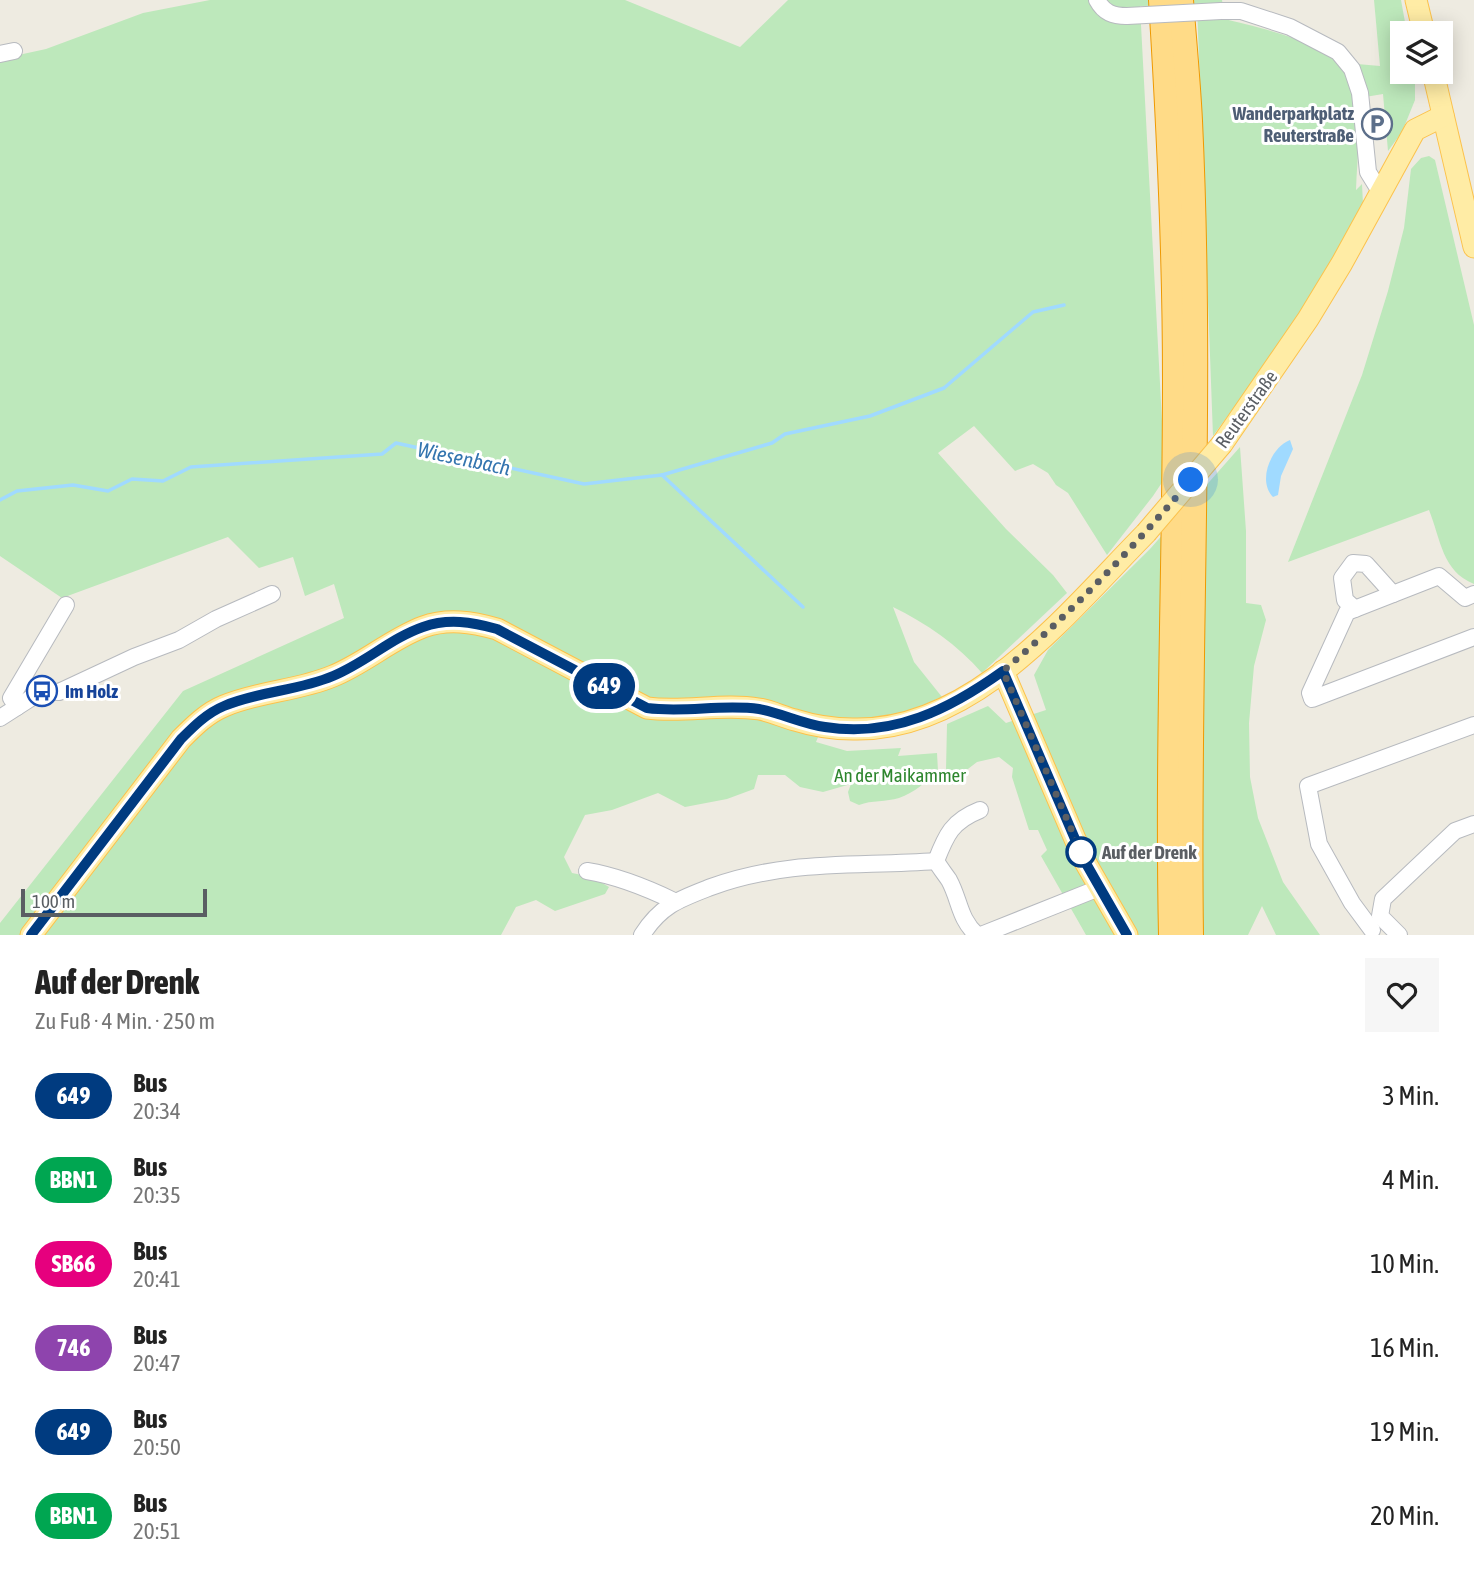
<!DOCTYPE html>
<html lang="de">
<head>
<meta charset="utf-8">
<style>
	:root { --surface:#fff; --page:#f6f6f6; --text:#222; --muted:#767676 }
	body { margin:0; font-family:"Asap Condensed",sans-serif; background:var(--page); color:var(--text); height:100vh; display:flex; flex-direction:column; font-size:26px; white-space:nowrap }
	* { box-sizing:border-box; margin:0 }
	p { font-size:23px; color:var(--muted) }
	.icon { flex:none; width:38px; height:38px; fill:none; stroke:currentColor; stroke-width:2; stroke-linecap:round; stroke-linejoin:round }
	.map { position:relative; height:935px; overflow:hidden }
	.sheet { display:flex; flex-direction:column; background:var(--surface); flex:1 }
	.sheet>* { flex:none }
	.badge { padding:0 14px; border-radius:23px; font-size:24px; line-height:46px }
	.tools { position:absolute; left:1390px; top:21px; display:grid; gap:14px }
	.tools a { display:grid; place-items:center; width:63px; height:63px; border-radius:0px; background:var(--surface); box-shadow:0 4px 18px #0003; font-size:35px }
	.scale { position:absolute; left:21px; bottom:18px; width:186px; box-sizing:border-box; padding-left:7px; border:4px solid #5a5e63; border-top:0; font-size:19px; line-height:24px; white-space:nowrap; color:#5a5e63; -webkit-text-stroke:5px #fff; paint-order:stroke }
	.you { position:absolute; width:35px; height:35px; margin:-18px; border:5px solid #fff; border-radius:50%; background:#1a73e8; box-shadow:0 0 0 10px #1a73e833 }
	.map>.badge { position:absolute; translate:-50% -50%; box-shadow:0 0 0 4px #fff }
	.round { display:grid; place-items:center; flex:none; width:74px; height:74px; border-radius:0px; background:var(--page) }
	.head { display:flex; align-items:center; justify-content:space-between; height:119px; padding:0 35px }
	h1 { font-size:33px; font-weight:800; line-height:52px }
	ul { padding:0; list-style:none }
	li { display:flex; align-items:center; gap:21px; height:84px; padding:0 35px }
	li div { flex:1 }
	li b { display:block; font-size:26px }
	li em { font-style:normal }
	li .badge { min-width:77px; font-weight:700; text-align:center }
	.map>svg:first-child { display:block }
	.green { fill:#bde8bb }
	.water { fill:#a0daff }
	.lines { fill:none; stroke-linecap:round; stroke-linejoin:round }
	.stream { stroke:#a0daff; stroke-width:3.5 }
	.minor-casing { stroke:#b7babf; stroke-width:18 }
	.major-casing { stroke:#fcc24c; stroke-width:23 }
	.highway-casing { stroke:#ef9900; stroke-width:26 }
	.minor { stroke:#fff; stroke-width:16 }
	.major { stroke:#ffeca5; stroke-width:21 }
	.highway { stroke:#ffdb87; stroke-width:24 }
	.minor-bridge-casing { stroke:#b7babf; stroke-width:18; stroke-linecap:butt }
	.major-bridge-casing { stroke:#fcc24c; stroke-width:23; stroke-linecap:butt }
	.minor-bridge { stroke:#fff; stroke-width:16 }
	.major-bridge { stroke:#ffeca5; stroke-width:21 }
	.line-casing { stroke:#fff; stroke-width:16 }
	.line { stroke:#003b80; stroke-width:10 }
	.walk { stroke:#5a5e63; stroke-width:7; stroke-dasharray:0 12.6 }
	.stop-dot { fill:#fff; stroke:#003b80; stroke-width:3.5 }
	.labels { text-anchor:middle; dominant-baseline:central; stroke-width:6; stroke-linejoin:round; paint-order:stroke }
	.service-label { font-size:19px; font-weight:bold; fill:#4e5e75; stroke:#fff; text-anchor:end }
	.street-label { font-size:19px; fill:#5a5e63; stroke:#fff }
	.transit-label { font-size:19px; font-weight:bold; fill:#164399; stroke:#fff; text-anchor:start }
	.park-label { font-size:19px; fill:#2e862e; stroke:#fff }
	.stop-label { font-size:19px; font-weight:bold; fill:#5a5e63; stroke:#fff; text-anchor:start }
	.water-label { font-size:21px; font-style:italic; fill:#3475af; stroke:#fff }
</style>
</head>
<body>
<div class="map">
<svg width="1474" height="935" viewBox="0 0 1474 935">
	<rect width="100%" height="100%" fill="#eeebe1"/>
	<g class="green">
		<path d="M210,0H625L740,47L788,0H1222L1225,19C1256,27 1330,42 1346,73C1365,107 1357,153 1356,190L1362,184L1363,204L1335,261L1264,366L1213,436L1197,5L1140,6L1165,478L1153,496L1107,555L1068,493L1056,485L1048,473L1033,464L1015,471L974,426L938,453L1006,529L1053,575L1067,593L982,673C958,645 926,623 893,607L914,662L942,697L891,719L825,720L816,742L847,751L901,748L898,756L937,753L938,771C927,781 914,793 899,798C886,802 872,800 859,805L850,801L848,792L851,784L823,792L800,787L785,775H758L754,789L727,799L685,807L658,793L612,810L585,815L564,857L572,873L592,877L609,887L605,894L555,911L536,900L516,907L501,935H0V923L183,691L344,618L334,584L305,596L293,557L259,568L228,537L62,598L0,556V59L46,49L143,13Z"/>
		<polygon points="1374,0 1401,0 1407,33 1402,33 1402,72 1415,72 1415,100 1402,132 1388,151 1383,94 1365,97 1357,64 1380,66"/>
		<path d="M1429,156L1435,160L1474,325V584C1442,571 1441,540 1429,510L1288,562L1362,375L1388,291L1404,228L1411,169L1421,158Z"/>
		<polygon points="1240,447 1246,531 1246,603 1261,605 1266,620 1254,666 1249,723 1250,777 1258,818 1283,882 1320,935 1276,935 1262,906 1248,935 1086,935 1041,856 1047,850 1038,830 1029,830 1012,777 1013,768 999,757 977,762 964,772 946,770 947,724 988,706 1006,723 1046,710 1034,675 1048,650 1150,549"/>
	</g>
	<path class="water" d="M1290,440L1293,449L1281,476L1278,495L1273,497C1257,481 1271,447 1290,440Z"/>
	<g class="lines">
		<g class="stream">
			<polyline points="662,475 772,443 785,434 870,416 944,388 1033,312 1064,305"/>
			<polyline points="0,500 17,491 73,485 108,491 132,479 163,481 191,467 382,454 396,443 584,484 662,475 803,607"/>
		</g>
		<g class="minor-casing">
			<g id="minor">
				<path d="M1097,0C1104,13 1113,16 1127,16"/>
				<polyline points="1221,11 1241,11 1290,27 1338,52 1352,69 1360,93 1368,172 1381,193"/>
				<polyline points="0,54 14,51"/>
				<polyline points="1474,594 1465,598 1439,576 1347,612 1310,693 1312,699 1474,637"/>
				<polyline points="1355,609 1345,600 1342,578 1353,563 1366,564 1393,594"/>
				<polyline points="17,707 11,698 66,605"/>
				<polyline points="0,718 42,691 59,692 134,657 179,640 216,619 272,594"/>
				<path d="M936,861C940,868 945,874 949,880C960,900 959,919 977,935"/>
				<path d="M936,861C946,835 952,821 980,810"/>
				<path d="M587,871C618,876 645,887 674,901"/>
				<polyline points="1372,930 1352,903 1319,844 1308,786 1474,725"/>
				<path d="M642,935C661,905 680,899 711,887C788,859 857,867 936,861"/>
				<polyline points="981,935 1099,888"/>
				<polyline points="1399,935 1380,916 1383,899 1455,831 1474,824"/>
			</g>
		</g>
		<g class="major-casing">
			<g id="major">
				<polyline points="1416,0 1424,33"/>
				<polyline points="1433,72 1474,247"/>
				<polyline points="1222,444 1308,319 1342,263 1415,130 1443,116"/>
				<polyline points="1003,671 1084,860 1127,935"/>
				<path d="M31,935L181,739C194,726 207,713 224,706C259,691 298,691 333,676C365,663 391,639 423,627C448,618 472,622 497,629L647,708C684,713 722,703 759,709C771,711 783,717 795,720C814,726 833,729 853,729C974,732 1068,612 1146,533"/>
			</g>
		</g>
		<g class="highway-casing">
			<g id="highway">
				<path d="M1161,0C1169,127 1175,253 1175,380C1175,565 1167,750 1171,935"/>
				<path d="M1181,0C1184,40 1188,81 1190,121C1203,392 1187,664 1191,935"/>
			</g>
		</g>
		<use href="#minor" class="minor"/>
		<use href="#major" class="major"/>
		<use href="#highway" class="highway"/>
		<g class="minor-bridge-casing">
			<polyline id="minor-bridge" points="1127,16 1221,11"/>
		</g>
		<g class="major-bridge-casing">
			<polyline id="major-bridge" points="1146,533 1222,444"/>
		</g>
		<use href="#minor-bridge" class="minor-bridge"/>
		<use href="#major-bridge" class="major-bridge"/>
	</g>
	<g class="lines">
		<g class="line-casing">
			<path id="line" d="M31,935L181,739C194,726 207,713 224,706C259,691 298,691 333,676C365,663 391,638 423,627C448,618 472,622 497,629L647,708C684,713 722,704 759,709C781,713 803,724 825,727C893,738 950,709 1003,671L1084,860L1127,935"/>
		</g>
		<use href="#line" class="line"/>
		<path class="walk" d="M1081,852L1003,671C1071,613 1133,548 1191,480"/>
	</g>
	<defs>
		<g id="parking-ring" transform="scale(1.575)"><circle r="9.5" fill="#fff" stroke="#5c6f8a" stroke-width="1.5"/><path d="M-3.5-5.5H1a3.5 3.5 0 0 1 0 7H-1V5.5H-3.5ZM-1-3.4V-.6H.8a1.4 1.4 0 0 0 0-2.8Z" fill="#5c6f8a"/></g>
		<g id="bus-ring" transform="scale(1.575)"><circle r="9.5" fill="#fff" stroke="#1a4fb4" stroke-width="1.5"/><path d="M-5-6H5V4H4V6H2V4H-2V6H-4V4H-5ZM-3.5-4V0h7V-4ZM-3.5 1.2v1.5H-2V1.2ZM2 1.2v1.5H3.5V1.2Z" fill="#1a4fb4"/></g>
	</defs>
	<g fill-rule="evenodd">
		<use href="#parking-ring" x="1377" y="124"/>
		<use href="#bus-ring" x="42" y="691"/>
	</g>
	<circle class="stop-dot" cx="1081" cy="852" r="14"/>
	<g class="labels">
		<g class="service-label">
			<text x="1354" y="113">Wanderparkplatz<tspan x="1354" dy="22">Reuterstraße</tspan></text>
		</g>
		<g class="street-label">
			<text transform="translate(1246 409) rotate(-54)">Reuterstraße</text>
		</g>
		<g class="transit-label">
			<text x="65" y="691">Im Holz</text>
		</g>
		<g class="park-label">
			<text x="900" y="775">An der Maikammer</text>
		</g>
		<g class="stop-label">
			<text x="1102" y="852">Auf der Drenk</text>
		</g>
		<g class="water-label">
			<text transform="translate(464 458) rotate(12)">Wiesenbach</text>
		</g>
	</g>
</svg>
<div class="tools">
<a><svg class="icon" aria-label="layers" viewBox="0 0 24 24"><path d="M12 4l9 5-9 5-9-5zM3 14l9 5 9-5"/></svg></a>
</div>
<div class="scale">100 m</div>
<div class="you" style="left:1191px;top:480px"></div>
<b class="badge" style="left:604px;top:686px;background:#003b80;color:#fff">649</b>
</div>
<section class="sheet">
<div class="head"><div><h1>Auf der Drenk</h1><p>Zu Fuß · 4 Min. · 250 m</p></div><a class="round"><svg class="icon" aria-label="heart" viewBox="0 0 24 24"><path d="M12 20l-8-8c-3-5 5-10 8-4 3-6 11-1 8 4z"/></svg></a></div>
<ul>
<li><span class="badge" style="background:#003b80;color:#fff">649</span><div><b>Bus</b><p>20:34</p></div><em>3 Min.</em></li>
<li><span class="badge" style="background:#00a651;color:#fff">BBN1</span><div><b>Bus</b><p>20:35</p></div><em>4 Min.</em></li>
<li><span class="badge" style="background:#e6007e;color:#fff">SB66</span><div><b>Bus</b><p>20:41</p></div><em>10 Min.</em></li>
<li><span class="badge" style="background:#8e44ad;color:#fff">746</span><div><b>Bus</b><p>20:47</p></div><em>16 Min.</em></li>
<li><span class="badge" style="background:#003b80;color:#fff">649</span><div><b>Bus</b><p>20:50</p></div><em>19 Min.</em></li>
<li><span class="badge" style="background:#00a651;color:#fff">BBN1</span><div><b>Bus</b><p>20:51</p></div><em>20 Min.</em></li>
</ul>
</section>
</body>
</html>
